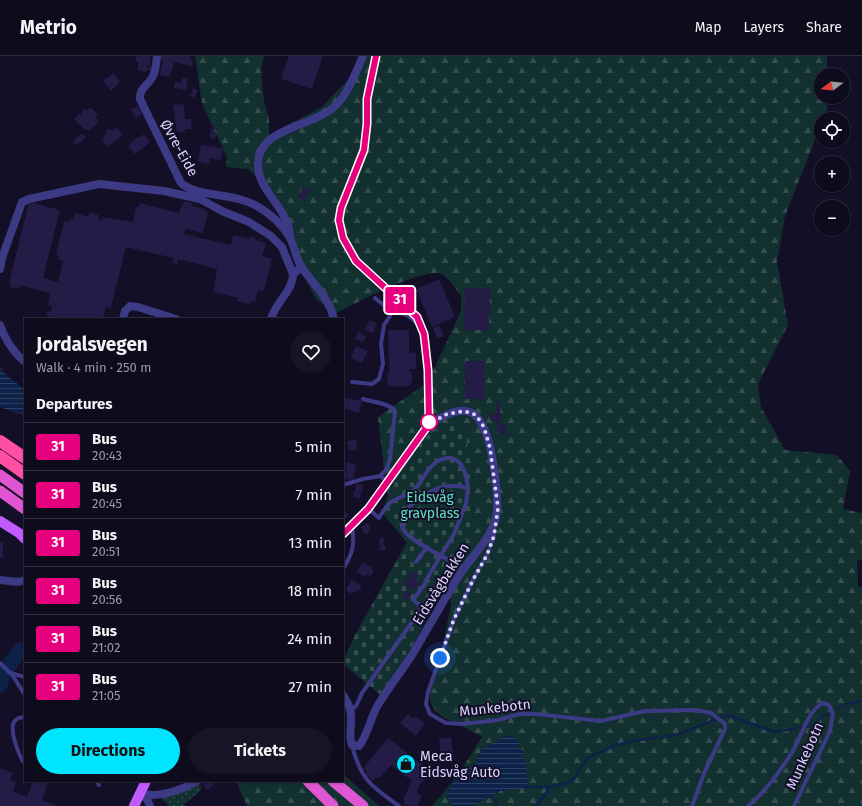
<!DOCTYPE html>
<html lang="en">
<head>
<meta charset="utf-8">
<style>
	:root { --surface:#0e0b1c; --page:#171425; --text:#f1f3f6; --muted:#9b9ba3; --line:#2e2b3b; --accent:#00e5ff }
	body { margin:0; font-family:"Fira Sans",sans-serif; background:var(--page); color:var(--text); height:100vh; display:flex; flex-direction:column; font-size:15px; white-space:nowrap }
	* { box-sizing:border-box; margin:0 }
	p { font-size:13px; color:var(--muted) }
	.icon { flex:none; width:22px; height:22px; fill:none; stroke:currentColor; stroke-width:2; stroke-linecap:round; stroke-linejoin:round }
	.map { position:relative; flex:1; overflow:hidden }
	.details { position:absolute; left:24px; top:262px; width:320px; height:464px; display:flex; flex-direction:column; background:var(--surface); border-radius:0px; box-shadow:0 1px 3px #0004,0 0 0 1px var(--line) }
	.details>* { flex:none }
	.badge { padding:0 8px; border-radius:3px; font-size:14px; line-height:26px }
	.needle { width:26px; rotate:254deg }
	.fabs { position:absolute; left:814px; top:12px; display:grid; gap:8px }
	.fabs a { display:grid; place-items:center; width:36px; height:36px; border-radius:50%; background:var(--surface); box-shadow:0 1px 3px #0004,0 0 0 1px var(--line); font-size:20px }
	.you { position:absolute; width:20px; height:20px; margin:-10px; border:3px solid #fff; border-radius:50%; background:#1a73e8; box-shadow:0 0 0 6px #1a73e833 }
	.map>.badge { position:absolute; translate:-50% -50%; box-shadow:0 0 0 2px #fff }
	h2 { padding:0 12px; font-size:15px; line-height:36px }
	.round { display:grid; place-items:center; flex:none; width:42px; height:42px; border-radius:21px; background:var(--page) }
	.head { display:flex; align-items:center; justify-content:space-between; height:68px; padding:0 12px }
	h1 { font-size:19px; font-weight:700; line-height:30px }
	.action { display:flex; gap:8px; margin-top:auto; padding:8px 12px }
	.action a { flex:1; height:46px; border-radius:24px; background:var(--accent); color:#111; font-size:16px; font-weight:700; line-height:46px; text-align:center }
	.action a+a { background:var(--page); color:var(--text) }
	ul { padding:0; list-style:none }
	li { display:flex; align-items:center; gap:12px; height:48px; padding:0 12px; border-top:1px solid var(--line) }
	li div { flex:1 }
	li b { display:block; font-size:15px }
	li em { font-style:normal }
	li .badge { min-width:44px; font-weight:700; text-align:center }
	header { display:flex; align-items:center; gap:24px; box-sizing:border-box; height:56px; padding:0 20px; background:var(--surface); border-bottom:1px solid var(--line) }
	header strong { font-size:19px }
	nav { display:flex; gap:22px; margin-inline-start:auto; font-size:14px }
	.map>svg:first-child { display:block }
	.grass { fill:url(#grass-dots) }
	.forest { fill:url(#forest-firs) }
	.cemetery { fill:url(#cemetery-stones) }
	.water { fill:url(#water-rules) }
	.lines { fill:none; stroke-linecap:round; stroke-linejoin:round }
	.stream { stroke:#0c2248; stroke-width:2.5 }
	.river { stroke:#0c2248; stroke-width:15 }
	.building { fill:#241b47 }
	.service { stroke:#3d3a85; stroke-width:4 }
	.minor { stroke:#3d3a85; stroke-width:8 }
	.primary { stroke:#c25bff; stroke-width:10 }
	.trunk { stroke:#e055d1; stroke-width:11 }
	.motorway { stroke:#ff4fa3; stroke-width:12 }
	.line-casing { stroke:#fff; stroke-width:9 }
	.line { stroke:#e6007e; stroke-width:6 }
	.walk { stroke:#d9d4ff; stroke-width:4; stroke-dasharray:0 7.2 }
	.stop-dot { fill:#fff; stroke:#e6007e; stroke-width:2 }
	.labels { text-anchor:middle; dominant-baseline:central; stroke-width:4; stroke-linejoin:round; paint-order:stroke }
	.street-label { font-size:14px; fill:#d9d4ff; stroke:#130f26 }
	.park-label { font-size:14px; fill:#5fe0c0; stroke:#130f26 }
	.poi-label { font-size:14px; fill:#d9d4ff; stroke:#130f26; text-anchor:start }
</style>
</head>
<body>
<header>
<strong>Metrio</strong>
<nav><a>Map</a><a>Layers</a><a>Share</a></nav>
</header>
<div class="map">
<svg width="862" height="750" viewBox="0 0 862 750">
	<defs>
		<pattern id="grass-dots" width="8" height="8" patternUnits="userSpaceOnUse"><rect width="8" height="8" fill="#12302f"/><path d="M2 2h.1M6 6h.1" fill="none" stroke="#344d4e" stroke-width="1.8" stroke-linecap="round"/></pattern>
		<pattern id="forest-firs" width="22" height="20" patternUnits="userSpaceOnUse"><rect width="22" height="20" fill="#12302f"/><path d="M5 1l3.5 6h-7zM16 11l3.5 6h-7z" fill="#344d4e"/></pattern>
		<pattern id="cemetery-stones" width="16" height="16" patternUnits="userSpaceOnUse"><rect width="16" height="16" fill="#12302f"/><path d="M2 7V4a2 2 0 0 1 4 0v3zM10 15v-3a2 2 0 0 1 4 0v3z" fill="#344d4e"/></pattern>
		<pattern id="water-rules" width="6" height="5" patternUnits="userSpaceOnUse"><rect width="6" height="5" fill="#0c2248"/><path d="M0 2.5h6" fill="none" stroke="#2f4163"/></pattern>
	</defs>
	<rect width="100%" height="100%" fill="#130f26"/>
	<polygon class="grass" points="198,727 202,732 196,739 184,748 185,750 169,750 162,743 162,741"/>
	<g class="forest">
		<path d="M195,0H264L261,14L264,46L269,62V79L322,51L355,16L362,0H827V19H821V41H827V53L823,63H821V69L785,160L777,206L788,269L758,328L761,351L785,394L837,399L850,415L843,453L862,457V503L857,505L858,531H862V750H474L486,741L487,743L500,735L521,697L525,696L481,694L476,707L459,717L446,738L454,750H432L458,719L482,681C470,673 449,666 439,658C412,636 456,603 444,584L451,549L448,513L469,481L472,465L474,431L466,380L455,368H446L418,386L410,397L387,439L378,361L428,326L461,255V239C456,234 447,220 442,218C424,210 355,248 336,257L316,243L297,207L277,149L263,127L248,113L226,111L227,101L202,48Z"/>
		<polygon points="343,718 379,750 247,750 236,725 343,725"/>
	</g>
	<path class="cemetery" d="M446,368H455L466,380L474,431L472,465L469,481L448,513V520L434,550L384,642L343,608V605L355,579L407,486L382,457C387,440 406,397 419,385C427,379 437,374 446,368Z"/>
	<g class="water">
		<polygon points="0,311 3,316 25,334 25,358 16,357 0,351"/>
		<path d="M507,679C513,681 517,683 520,688L517,692L521,693L525,696V698L521,697L520,699L525,704L527,717L528,732L500,735L487,743L486,741L474,750H454L446,738L459,717L476,707L481,694Z"/>
	</g>
	<g class="lines">
		<g class="stream">
			<polyline points="836,653 846,648 862,645"/>
			<polyline points="528,731 549,731"/>
			<polyline points="492,741 495,744 497,750"/>
			<polyline points="535,750 538,748 549,733 549,731 564,728 574,723 586,703 615,689 639,684 676,679 727,659 775,676 814,669 821,661 828,657"/>
		</g>
		<polyline class="river" points="0,629 4,617 20,594"/>
	</g>
	<g class="building">
		<polygon points="136,0 150,0 149,3 151,3 150,9 148,9 147,12 149,12 150,9 152,10 151,15 147,14 146,16 137,14 139,6 135,5"/>
		<polygon points="159,0 191,0 190,3 193,4 192,10 174,6 170,21 160,19 163,4 158,3"/>
		<polygon points="289,0 323,0 312,33 281,23"/>
		<polygon points="114,17 120,26 111,35 103,25"/>
		<polygon points="182,22 188,23 186,34 174,32 175,26 181,27"/>
		<polygon points="193,32 198,34 194,42 190,40"/>
		<polygon points="184,48 185,63 191,63 192,73 185,73 185,76 177,77 173,49"/>
		<polygon points="138,50 142,58 135,62 131,53"/>
		<polygon points="90,51 98,58 95,61 99,65 89,75 86,73 85,74 74,63 79,58 80,60 82,57 84,52 87,54"/>
		<polygon points="214,69 216,70 214,76 217,77 214,83 209,80"/>
		<polygon points="116,71 123,79 108,91 102,83 107,76 106,75 109,73 111,75"/>
		<polygon points="82,77 86,82 76,89 73,86 76,84 75,83"/>
		<polygon points="144,78 150,86 135,98 128,90 137,81 138,82"/>
		<polygon points="201,89 223,92 221,104 210,102 209,108 198,106"/>
		<polygon points="303,131 310,135 304,145 298,141"/>
		<polygon points="184,145 192,147 192,150 205,153 204,155 208,156 203,177 186,173 184,178 231,189 233,179 250,183 251,180 255,181 255,184 266,187 262,200 272,203 264,235 258,234 255,246 251,245 250,248 237,245 238,242 213,236 217,213 178,203 177,208 172,207 173,202 126,191 111,252 106,251 103,263 49,263 49,260 46,259 47,255 51,256 52,250 48,249 50,237 20,229 19,233 10,231 11,227 9,227 29,146 60,154 43,222 58,226 63,204 58,203 59,200 56,199 64,165 68,166 69,164 73,163 75,157 89,161 89,157 99,159 98,163 102,164 103,161 133,166 136,151 139,151 140,147 179,157 182,149 183,150"/>
		<polygon points="439,223 455,261 432,271 416,233"/>
		<polygon points="465,232 490,233 489,274 464,274"/>
		<polygon points="369,264 377,267 373,277 365,274"/>
		<polygon points="439,269 444,280 437,282 433,272"/>
		<polygon points="388,274 409,274 409,297 416,296 416,313 410,313 410,316 412,316 412,327 409,327 409,330 395,331 395,330 388,330 387,318 389,318"/>
		<polygon points="358,276 366,280 363,286 355,283"/>
		<polygon points="356,290 368,295 362,307 351,302"/>
		<rect x="465" y="305" width="19" height="38"/>
		<polygon points="345,342 362,345 359,357 343,352 343,345"/>
		<polygon points="497,346 501,346 500,360 502,360 500,367 489,363 491,357 496,359"/>
		<polygon points="504,367 507,377 499,379 496,369"/>
		<polygon points="356,384 357,394 349,395 347,385"/>
		<polygon points="347,406 356,409 353,425 344,422"/>
		<polygon points="357,428 363,429 362,436 355,435"/>
		<polygon points="354,435 361,437 360,443 353,441"/>
		<polygon points="343,453 349,459 343,466"/>
		<polygon points="368,467 371,473 368,475 369,477 365,479 361,471"/>
		<polygon points="381,481 385,482 383,489 386,491 385,495 379,493 381,489 378,489"/>
		<polygon points="0,486 3,486 3,502 0,501"/>
		<polygon points="363,506 372,511 371,513 374,515 371,520 367,518 366,521 357,516"/>
		<polygon points="413,515 419,519 415,524 420,527 415,534 410,531 409,534 407,532 408,531 404,528"/>
		<polygon points="352,524 362,530 358,536 356,535 355,537 352,536 351,538 345,534"/>
		<polygon points="406,534 412,538 408,544 402,540"/>
		<polygon points="408,658 414,663 416,660 425,668 416,680 400,667"/>
		<polygon points="451,681 454,704 442,706 439,683"/>
		<polygon points="388,682 431,716 419,730 417,737 422,740 417,750 403,749 405,745 403,744 412,725 391,709 380,722 376,721 373,725 366,718 367,716 364,713 365,710"/>
		<polygon points="0,712 13,717 10,724 16,726 13,736 27,741 33,725 48,725 42,744 58,750 0,750"/>
		<polygon points="209,725 211,725 214,729 207,734 203,729"/>
	</g>
	<g class="lines">
		<g class="service">
			<polyline points="375,242 388,253 407,259 419,269"/>
			<polyline points="352,326 372,328 379,323 383,308 381,288 384,269 394,254"/>
			<path d="M363,343C372,346 390,347 395,355L390,403L386,414L380,420"/>
			<polyline points="343,429 363,423 380,420 388,426"/>
			<path d="M369,453L379,462C382,457 385,451 390,447C397,441 407,440 414,434C421,427 424,419 430,412C438,402 453,397 461,409C466,416 467,424 468,432"/>
			<polyline points="494,472 494,480 487,499 474,522 454,563 428,636 426,648 430,658 446,667 463,668 498,664 519,658 536,658 601,665 645,655 696,654 711,657 725,668 725,673 705,715 692,750"/>
			<polyline points="416,506 427,491"/>
			<path d="M343,513C353,497 355,489 352,470"/>
			<path d="M422,551L413,544L425,528L426,524L454,478L466,448L468,432C461,430 450,429 443,431C429,434 394,455 403,473C409,485 451,505 464,512"/>
			<polyline points="0,607 10,617 25,621"/>
			<polyline points="11,617 25,639"/>
			<polyline points="351,654 356,650 362,637 433,536"/>
			<path d="M25,661C20,661 14,663 13,669C11,678 19,701 25,708"/>
			<path d="M352,689C360,723 372,731 399,750"/>
			<polyline points="96,725 99,729"/>
			<path d="M748,750C763,738 780,715 791,698C801,683 807,655 823,647L829,649L833,658L830,675L794,750"/>
		</g>
		<g class="minor">
			<path d="M157,0C156,7 156,14 153,20C149,29 139,32 140,43L181,127C194,139 225,138 242,144C261,149 282,166 291,184C295,193 296,203 302,212C314,229 329,242 334,263"/>
			<path d="M290,180C289,153 258,135 258,109C257,72 311,71 333,52C348,39 355,18 363,0"/>
			<polyline points="0,213 2,202 22,146 29,143 99,128 164,135 200,143 222,155 249,166 271,180 282,191 293,218 302,211"/>
			<polyline points="123,263 125,255 130,250 138,251 176,263"/>
			<path d="M271,263C275,247 293,235 293,218"/>
			<path d="M0,269C5,284 13,296 25,306"/>
			<polyline points="343,478 369,453 429,368 428,314 424,278 417,261 356,205 343,182 339,164 341,152 364,94 367,68 367,43 376,0"/>
			<polyline points="0,524 18,526 25,524"/>
			<path d="M343,639C347,645 351,652 351,660C352,670 348,680 352,689L359,690C368,679 370,662 378,649C388,632 401,616 412,599C428,572 443,545 460,518C471,502 489,484 495,465C501,447 492,383 481,367C480,365 478,362 476,360C464,347 441,361 429,368"/>
			<path d="M140,737C157,743 182,734 197,725"/>
			<polyline points="141,738 147,743 150,750"/>
		</g>
		<g class="primary">
			<polyline points="0,465 19,477 25,483"/>
			<polyline points="134,750 146,725"/>
		</g>
		<g class="trunk">
			<polyline points="0,419 25,437"/>
			<polyline points="0,435 25,453"/>
			<polyline points="308,725 333,750"/>
			<polyline points="333,725 363,750"/>
		</g>
		<g class="motorway">
			<polyline points="0,385 25,402"/>
			<polyline points="0,400 25,418"/>
		</g>
	</g>
	<g class="lines">
		<g class="line-casing">
			<polyline id="line" points="343,478 368,453 429,368 428,314 424,278 417,261 356,205 343,182 339,164 341,152 364,94 367,68 367,43 376,0"/>
		</g>
		<use href="#line" class="line"/>
		<polyline class="walk" points="429,366 429,368 447,358 464,355 476,359 484,371 490,392 498,452 494,480 487,499 474,522 454,563 440,602"/>
	</g>
	<defs>
		<g id="shop-disc" transform="scale(1)"><circle r="9.5" fill="#00e5ff" stroke="#130f26"/><path d="M-5-2.5h2.3a2.7 3.5 0 0 1 5.4 0H5L5.5 6h-11ZM-1.5-2.5h3a1.5 2.3 0 0 0-3 0Z" fill="#111"/></g>
	</defs>
	<g fill-rule="evenodd">
		<use href="#shop-disc" x="406" y="708"/>
	</g>
	<circle class="stop-dot" cx="429" cy="366" r="8"/>
	<g class="labels">
		<g class="street-label">
			<text transform="translate(179 92) rotate(61)">Øvre-Eide</text>
			<text transform="translate(441 528) rotate(-58)">Eidsvågbakken</text>
			<text transform="translate(495 652) rotate(-6)">Munkebotn</text>
			<text transform="translate(805 700) rotate(-66)">Munkebotn</text>
		</g>
		<g class="park-label">
			<text x="430" y="441">Eidsvåg<tspan x="430" dy="16">gravplass</tspan></text>
		</g>
		<g class="poi-label">
			<text x="420" y="700">Meca<tspan x="420" dy="16">Eidsvåg Auto</tspan></text>
		</g>
	</g>
</svg>
<div class="fabs">
<a><svg class="needle" viewBox="-14 -14 28 28"><path d="M0-13l5 13h-10z" fill="#e53935"/><path d="M0 13l5-13h-10z" fill="#9b9ba3"/></svg></a>
<a><svg class="icon" aria-label="locate" viewBox="0 0 24 24"><circle cx="12" cy="12" r="6"/><path d="M12 2v4M12 18v4M2 12h4M18 12h4"/></svg></a>
<a>+</a>
<a>−</a>
</div>
<div class="you" style="left:440px;top:602px"></div>
<b class="badge" style="left:400px;top:244px;background:#e6007e;color:#fff">31</b>
<section class="details">
<div class="head"><div><h1>Jordalsvegen</h1><p>Walk · 4 min · 250 m</p></div><a class="round"><svg class="icon" aria-label="heart" viewBox="0 0 24 24"><path d="M12 20l-8-8c-3-5 5-10 8-4 3-6 11-1 8 4z"/></svg></a></div>
<h2>Departures</h2>
<ul>
<li><span class="badge" style="background:#e6007e;color:#fff">31</span><div><b>Bus</b><p>20:43</p></div><em>5 min</em></li>
<li><span class="badge" style="background:#e6007e;color:#fff">31</span><div><b>Bus</b><p>20:45</p></div><em>7 min</em></li>
<li><span class="badge" style="background:#e6007e;color:#fff">31</span><div><b>Bus</b><p>20:51</p></div><em>13 min</em></li>
<li><span class="badge" style="background:#e6007e;color:#fff">31</span><div><b>Bus</b><p>20:56</p></div><em>18 min</em></li>
<li><span class="badge" style="background:#e6007e;color:#fff">31</span><div><b>Bus</b><p>21:02</p></div><em>24 min</em></li>
<li><span class="badge" style="background:#e6007e;color:#fff">31</span><div><b>Bus</b><p>21:05</p></div><em>27 min</em></li>
</ul>
<div class="action"><a>Directions</a><a>Tickets</a></div>
</section>
</div>
</body>
</html>
